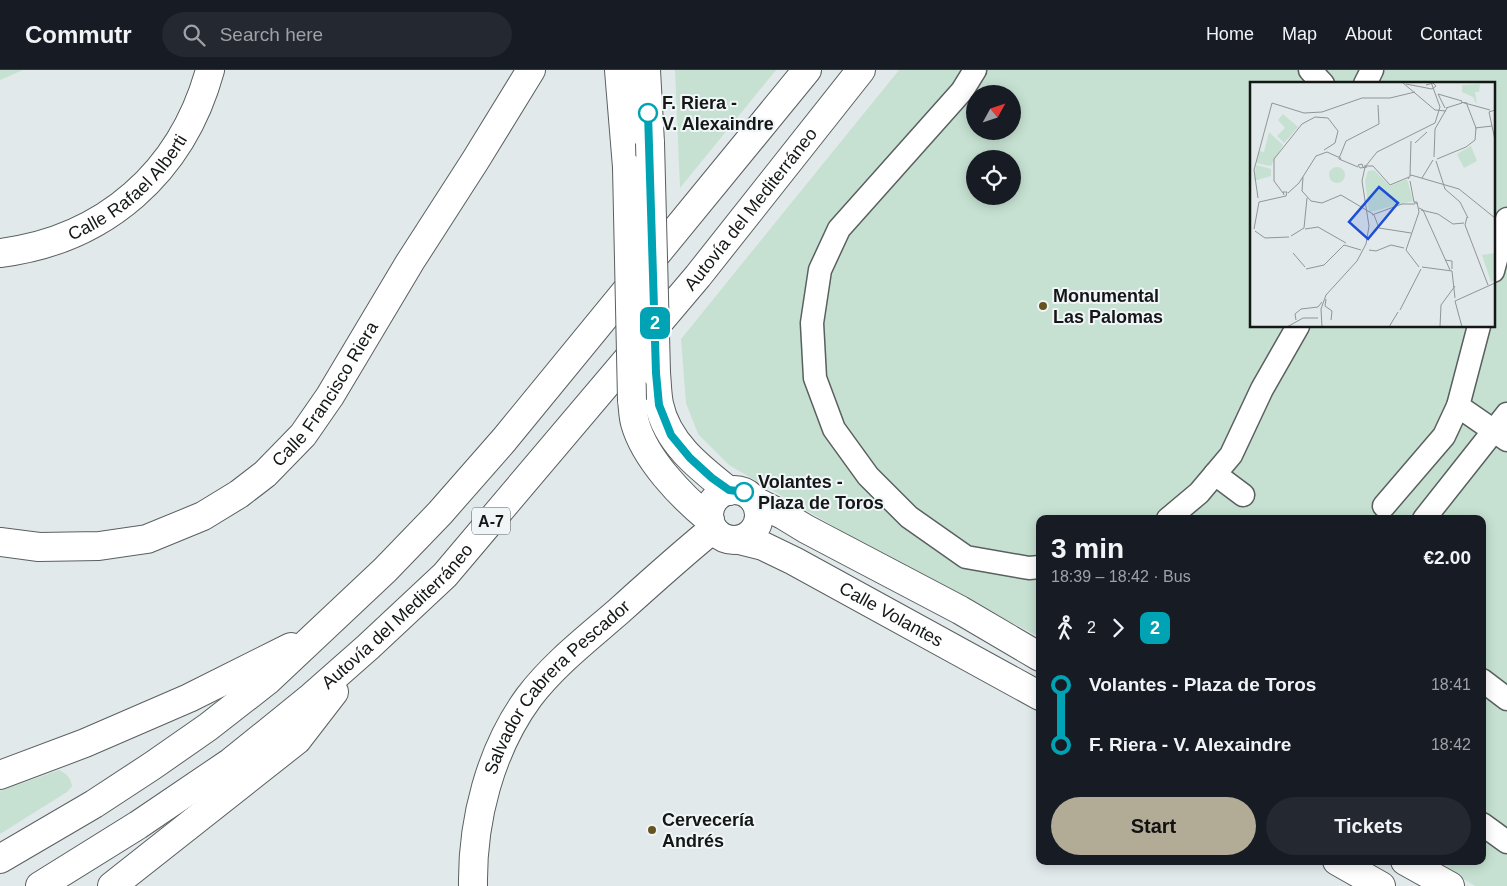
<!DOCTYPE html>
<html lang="en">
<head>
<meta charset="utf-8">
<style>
	:root { --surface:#171b24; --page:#242831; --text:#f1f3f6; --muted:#9ea1a6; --line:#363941; --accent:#b2ab96 }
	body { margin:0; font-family:Arial,sans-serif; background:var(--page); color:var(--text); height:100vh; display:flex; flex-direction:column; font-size:19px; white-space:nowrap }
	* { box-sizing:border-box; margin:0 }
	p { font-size:16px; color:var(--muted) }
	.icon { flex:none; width:28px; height:28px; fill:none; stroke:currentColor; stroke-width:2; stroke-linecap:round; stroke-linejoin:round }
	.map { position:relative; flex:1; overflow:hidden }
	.drawer { position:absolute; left:1036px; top:445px; width:450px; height:350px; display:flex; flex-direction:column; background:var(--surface); border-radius:10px; box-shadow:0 2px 12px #0003 }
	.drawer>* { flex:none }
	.badge { padding:0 10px; border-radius:8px; font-size:18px; line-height:32px }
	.needle { width:32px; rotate:50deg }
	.buttons { position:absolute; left:966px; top:15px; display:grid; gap:10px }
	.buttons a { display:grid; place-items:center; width:55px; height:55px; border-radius:50%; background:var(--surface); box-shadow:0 2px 12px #0003; font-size:25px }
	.map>.badge { position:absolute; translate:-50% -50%; box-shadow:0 0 0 2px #fff }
	.legs { display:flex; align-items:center; gap:8px; height:55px; padding:0 15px; font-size:16px }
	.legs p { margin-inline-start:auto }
	.summary { display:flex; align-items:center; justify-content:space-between; height:85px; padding:0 15px }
	h1 { font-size:28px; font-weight:800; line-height:38px }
	.action { display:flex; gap:10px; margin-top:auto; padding:10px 15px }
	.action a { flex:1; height:58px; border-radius:30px; background:var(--accent); color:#111; font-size:20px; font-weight:800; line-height:58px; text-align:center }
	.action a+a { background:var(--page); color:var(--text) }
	ul { padding:0 15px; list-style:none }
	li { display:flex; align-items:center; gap:18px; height:60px; font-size:19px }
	li i { display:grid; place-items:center; width:8px; height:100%; margin:0 6px; background:currentColor }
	li i::after { content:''; width:12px; height:12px; margin:-6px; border:4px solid; border-radius:50%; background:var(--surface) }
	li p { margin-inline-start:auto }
	li:first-child i { background:linear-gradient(#0000 50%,currentColor 0) }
	li:last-child i { background:linear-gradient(currentColor 50%,#0000 0) }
	header { display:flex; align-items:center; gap:30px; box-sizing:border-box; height:70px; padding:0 25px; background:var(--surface); border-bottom:1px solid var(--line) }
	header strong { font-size:24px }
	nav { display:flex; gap:28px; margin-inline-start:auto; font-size:18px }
	.search { width:350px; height:45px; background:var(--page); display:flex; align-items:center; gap:12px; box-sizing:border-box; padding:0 18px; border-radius:28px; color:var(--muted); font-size:19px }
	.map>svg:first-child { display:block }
	.green { fill:#c6e1d2; fill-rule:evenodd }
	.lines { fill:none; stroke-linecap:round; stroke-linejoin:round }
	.pedestrian-casing { stroke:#5a5f60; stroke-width:25 }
	.minor-casing { stroke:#5a5f60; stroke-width:30 }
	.tertiary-casing { stroke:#5a5f60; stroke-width:30 }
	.motorway-casing { stroke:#5a5f60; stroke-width:30 }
	.pedestrian { stroke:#fff; stroke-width:22 }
	.minor { stroke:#fff; stroke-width:28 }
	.tertiary { stroke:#fff; stroke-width:28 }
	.motorway { stroke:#fff; stroke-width:28 }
	.tertiary-bridge-casing { stroke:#5a5f60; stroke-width:30; stroke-linecap:butt }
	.tertiary-bridge { stroke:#fff; stroke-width:28 }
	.line-1-casing { stroke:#fff; stroke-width:11 }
	.line-1 { stroke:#00a3b4; stroke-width:8 }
	.stop-1-dot { fill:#fff; stroke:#00a3b4; stroke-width:2.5 }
	.poi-dot { fill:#655421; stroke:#f0f6f8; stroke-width:2 }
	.labels { text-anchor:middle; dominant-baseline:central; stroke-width:4; stroke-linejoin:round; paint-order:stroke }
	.shield { fill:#f0f6f8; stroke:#575a5a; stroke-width:1 }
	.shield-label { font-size:16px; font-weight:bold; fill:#151717 }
	.stop-label { font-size:18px; font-weight:bold; fill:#151717; stroke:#f0f6f8; text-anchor:start }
	.street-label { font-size:18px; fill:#151717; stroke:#f0f6f8 }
	.poi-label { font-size:18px; font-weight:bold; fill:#151717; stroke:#f0f6f8; text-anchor:start }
	.inset-road { fill:none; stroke:#909596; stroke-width:1 }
	.view { fill:#1d4ed8; fill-opacity:0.15; stroke:#1d4ed8; stroke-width:2.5 }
	.inset-edge { fill:none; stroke:#151717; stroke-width:2.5 }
</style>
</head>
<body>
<header>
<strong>Commutr</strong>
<div class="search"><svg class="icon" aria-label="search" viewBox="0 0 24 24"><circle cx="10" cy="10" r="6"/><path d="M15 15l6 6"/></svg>Search here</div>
<nav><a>Home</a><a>Map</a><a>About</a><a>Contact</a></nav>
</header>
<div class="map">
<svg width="1507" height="816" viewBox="0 0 1507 816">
	<rect width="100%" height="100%" fill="#e2e9ea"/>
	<g class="green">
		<polygon points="0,0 23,0 0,10"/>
		<polygon points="675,0 776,0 680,118"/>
		<path d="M899,0H1507V816H1475L1434,791H1482V449H1040V567L927,511L729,395L698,364L686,333L681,269ZM1251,14H1493V256H1251ZM975,24H1012V61H975ZM975,89H1012V126H975Z"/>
		<path d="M59,700C67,704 70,707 72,716L67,722L0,764V721Z"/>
	</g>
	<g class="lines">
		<g class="pedestrian-casing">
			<g id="pedestrian">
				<polyline points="975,0 962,21 839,159 820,200 812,253 815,308 834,359 868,406 909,447 966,487 1029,498 1040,497"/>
				<polyline points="1310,0 1323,14"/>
				<polyline points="1365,14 1372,0"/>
				<polyline points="1493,201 1507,149"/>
				<polyline points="1479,256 1458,336 1507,370"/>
				<polyline points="1215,404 1243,425"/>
				<polyline points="1384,436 1444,366 1458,336"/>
				<polyline points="1168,449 1199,423 1231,385 1262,319 1298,256"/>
				<polyline points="1424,449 1507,344"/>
				<polyline points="1482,610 1507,629"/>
				<polyline points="1482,754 1507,772"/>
			</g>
		</g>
		<g class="minor-casing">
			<g id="minor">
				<path id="s1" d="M0,183C105,170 182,102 210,0"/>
				<path id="s2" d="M0,472L39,477L99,476L147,469L203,446L239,424L265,404L303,365L330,326L410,192L475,91L531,0"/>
			</g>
		</g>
		<g class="tertiary-casing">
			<g id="tertiary">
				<polyline points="619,0 627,97"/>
				<polyline points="646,0 650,73"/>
				<path d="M656,303C657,313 657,324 659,334C667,373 700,398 729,421"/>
				<path d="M632,330C633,337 633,346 635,353C645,389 681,426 710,450"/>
				<circle cx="734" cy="445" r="25"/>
				<polyline points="755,431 783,445 806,459 960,540 1040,587"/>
				<path id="s3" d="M739,470L763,476L794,491L1040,626"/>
				<polyline points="1337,791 1381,816"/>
				<polyline points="1405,791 1450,816"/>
				<path id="s4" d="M473,816C472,751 490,680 529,627C554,594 588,568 619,541C650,513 681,485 713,459"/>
			</g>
		</g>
		<g class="motorway-casing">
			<g id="motorway">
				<polyline points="0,705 85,673 189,628 291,577"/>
				<polyline points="0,789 94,734 152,696 208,657 267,611 385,500 440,443 504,370 807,0"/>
				<path id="s5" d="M40,816L138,755L231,692L309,629L368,577L445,505L698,206L861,0"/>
				<polyline points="112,816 297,670 334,622"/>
			</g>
		</g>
		<use href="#pedestrian" class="pedestrian"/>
		<use href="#minor" class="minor"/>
		<use href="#tertiary" class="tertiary"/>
		<use href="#motorway" class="motorway"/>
		<g class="tertiary-bridge-casing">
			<g id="tertiary-bridge">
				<polyline points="650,73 656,303"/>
				<polyline points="627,97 632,330"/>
			</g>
		</g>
		<use href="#tertiary-bridge" class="tertiary-bridge"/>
	</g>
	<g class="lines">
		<g class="line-1-casing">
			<polyline id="line-1" points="648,43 656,303 659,335 671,365 690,388 712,408 729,420 744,422"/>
		</g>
		<use href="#line-1" class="line-1"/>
	</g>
	<g class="stop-1-dot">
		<circle cx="648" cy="43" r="9"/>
		<circle cx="744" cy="422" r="9"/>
	</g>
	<g class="poi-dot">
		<circle cx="1043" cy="236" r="5"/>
		<circle cx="652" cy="760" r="5"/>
	</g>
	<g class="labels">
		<rect class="shield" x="472" y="437.5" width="38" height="27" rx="4"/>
		<g class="shield-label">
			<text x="491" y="451">A-7</text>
		</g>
		<g class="stop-label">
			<text x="662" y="33">F. Riera -<tspan x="662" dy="21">V. Alexaindre</tspan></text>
			<text x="758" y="412">Volantes -<tspan x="758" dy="21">Plaza de Toros</tspan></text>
		</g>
		<g class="street-label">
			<text stroke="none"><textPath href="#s1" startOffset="148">Calle Rafael Alberti</textPath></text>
			<text stroke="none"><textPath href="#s5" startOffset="989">Autovía del Mediterráneo</textPath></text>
			<text stroke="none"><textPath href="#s2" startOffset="384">Calle Francisco Riera</textPath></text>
			<text stroke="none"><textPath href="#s3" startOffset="170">Calle Volantes</textPath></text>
			<text stroke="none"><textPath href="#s5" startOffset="449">Autovía del Mediterráneo</textPath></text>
			<text stroke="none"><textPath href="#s4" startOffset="225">Salvador Cabrera Pescador</textPath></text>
		</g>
		<g class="poi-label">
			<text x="1053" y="226">Monumental<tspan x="1053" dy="21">Las Palomas</tspan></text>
			<text x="662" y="750">Cervecería<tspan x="662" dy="21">Andrés</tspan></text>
		</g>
	</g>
	<g transform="translate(1250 12)">
		<rect width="245" height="245" fill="#e2e9ea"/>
		<path d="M230,2L229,10H225L227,23L223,15L212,10V3ZM33,32L48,45L34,61L27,54L35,46L28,38ZM19,50L33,63L21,84L6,81L9,69L14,70ZM221,64L227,79L214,86L207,72ZM6,83L21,87V94L4,99ZM79 93a8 8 0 1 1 16 0a8 8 0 1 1-16 0ZM124,88L140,104L157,97L163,119L119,130L115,99L118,89ZM245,171V198L241,200L232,173Z" fill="#c6e1d2"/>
		<path class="inset-road" d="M153,1L185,28L196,29M156,2L182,7L186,4L183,1L176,3M188,12L212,19M188,12L195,26M216,21L211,20L240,28M196,26L212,21M245,28L239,30L245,58M225,46L242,44M165,61L177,50M90,74L96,59L129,42L128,23M184,75L185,47L197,26M91,77L89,74V77L108,85M187,77L216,65L225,58L226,46L216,20M186,79L195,107L210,120L218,136M114,84H123L140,103L159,95M113,85L112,82L108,83L110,86L117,85M160,94L161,59M53,95L52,109L61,119L72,121L91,113L123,132M172,96L183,78M158,97L161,93L209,107L245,136M160,99L164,120M33,111L24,99V77L52,42L65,35L78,36L88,49L85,61L74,68M38,111L49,101L66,74L77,70L88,75M8,116L4,88L22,21L54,31L72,30L112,16H140L165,10M167,122L164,120H167L169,130L156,168L169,185M169,126L173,128L200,188M171,128L188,132L203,142L214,141M122,133L152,122H165M124,133L129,146L161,151M217,135L215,143L238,203M4,147L9,120L36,114L37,110H33L34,113M55,147L68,145L96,161M5,149L15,156L39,155M41,154L54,146L57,116M119,168L126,169L141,163L154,166M43,171L55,185M195,178L202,179V187M172,185L202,189L205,216M56,187L74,183L94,163L111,168M76,217L75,224L82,229L81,238M205,219L245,201M205,219L212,245M150,228L171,187M46,238L45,232L51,227L68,225L72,220M37,245L53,236H68M72,245L71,227L76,213L107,179L116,162L119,144L112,99L115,85L127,70L185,41L190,25L181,0M139,245L148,230M190,245L191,223L205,204"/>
		<path class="view" d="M129,105L148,121L118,157L99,140Z"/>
		<rect width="245" height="245" class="inset-edge"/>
	</g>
</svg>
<div class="buttons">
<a><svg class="needle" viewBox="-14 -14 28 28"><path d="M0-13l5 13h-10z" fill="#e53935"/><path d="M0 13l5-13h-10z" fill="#9ea1a6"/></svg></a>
<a><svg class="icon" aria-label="locate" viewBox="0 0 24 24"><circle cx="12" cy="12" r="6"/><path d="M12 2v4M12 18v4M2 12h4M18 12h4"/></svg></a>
</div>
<b class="badge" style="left:655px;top:253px;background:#00a3b4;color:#fff">2</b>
<section class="drawer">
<div class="summary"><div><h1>3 min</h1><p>18:39 – 18:42 · Bus</p></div><b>€2.00</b></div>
<div class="legs"><svg class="icon" aria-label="walk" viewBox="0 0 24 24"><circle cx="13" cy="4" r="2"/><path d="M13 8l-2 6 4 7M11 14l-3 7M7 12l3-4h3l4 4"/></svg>2<svg class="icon" aria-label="forward" viewBox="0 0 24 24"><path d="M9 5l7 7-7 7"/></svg><b class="badge" style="background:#00a3b4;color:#fff">2</b></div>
<ul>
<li><i style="color:#00a3b4"></i><b>Volantes - Plaza de Toros</b><p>18:41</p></li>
<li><i style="color:#00a3b4"></i><b>F. Riera - V. Alexaindre</b><p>18:42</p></li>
</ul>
<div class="action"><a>Start</a><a>Tickets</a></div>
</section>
</div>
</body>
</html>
